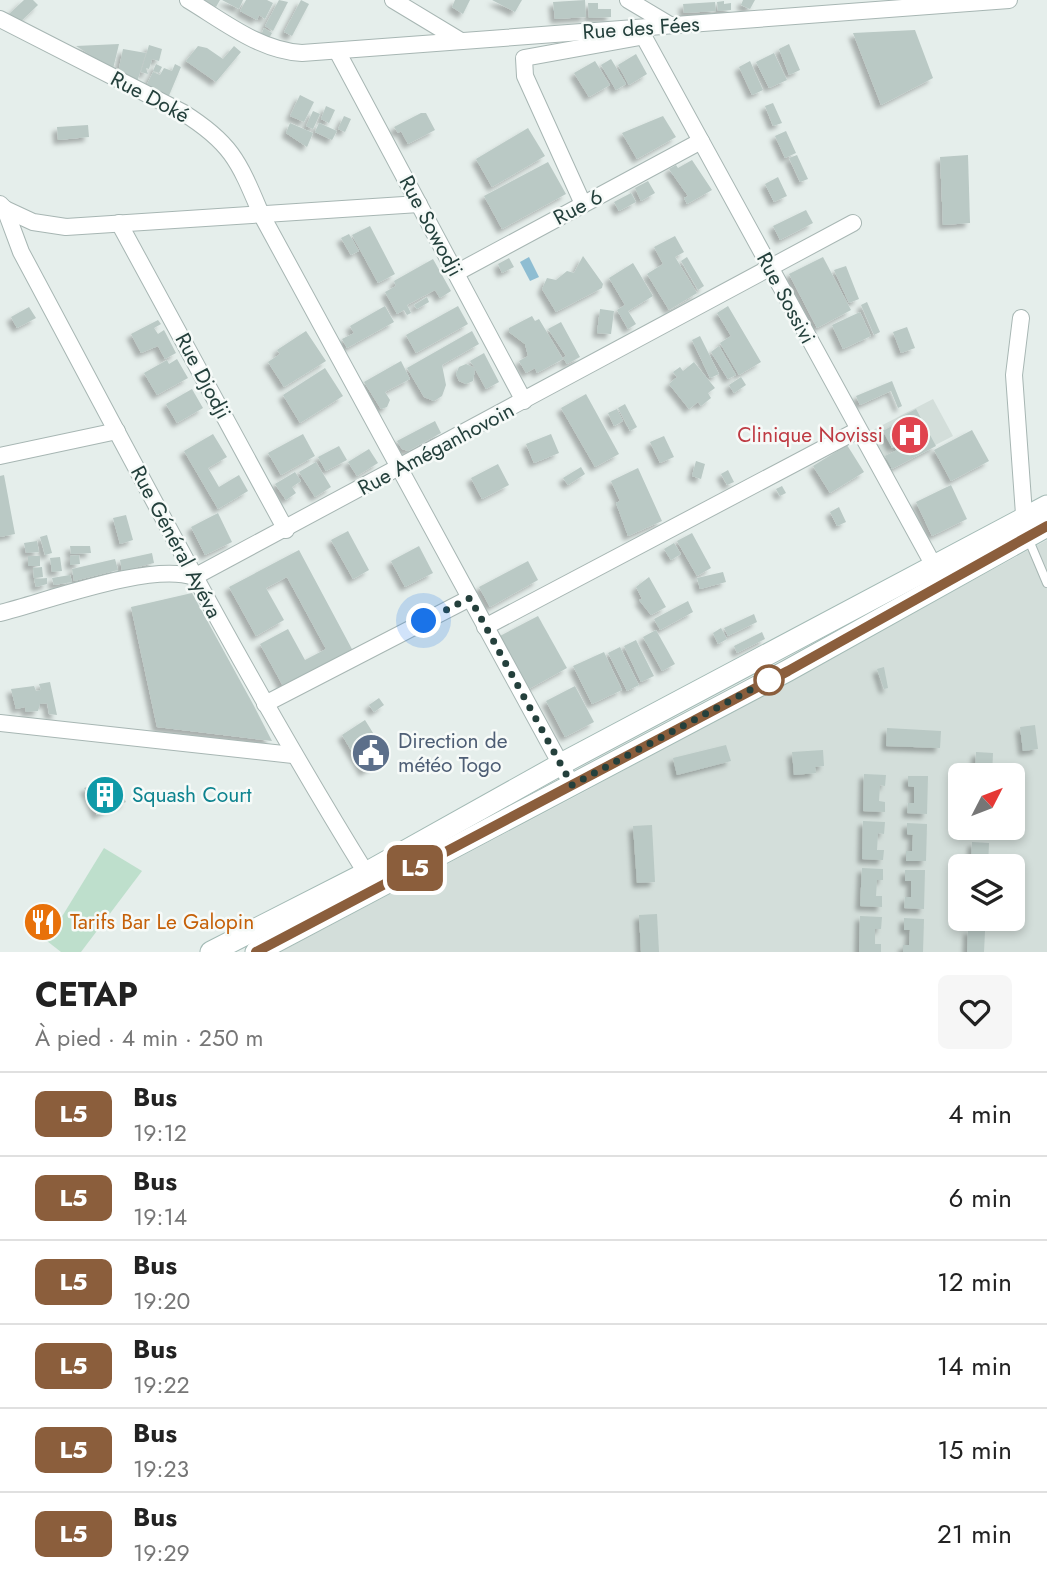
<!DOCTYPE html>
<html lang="fr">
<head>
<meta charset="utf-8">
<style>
	:root { --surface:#fff; --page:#f6f6f6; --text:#222; --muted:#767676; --line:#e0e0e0 }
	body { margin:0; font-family:Jost,sans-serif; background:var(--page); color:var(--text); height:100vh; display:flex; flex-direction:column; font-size:26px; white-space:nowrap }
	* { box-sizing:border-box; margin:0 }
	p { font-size:23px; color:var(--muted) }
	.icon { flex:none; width:38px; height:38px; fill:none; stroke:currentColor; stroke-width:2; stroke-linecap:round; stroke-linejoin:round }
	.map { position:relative; height:952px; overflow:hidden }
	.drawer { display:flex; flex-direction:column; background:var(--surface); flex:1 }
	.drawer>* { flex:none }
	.badge { padding:0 14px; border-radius:10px; font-size:24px; line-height:46px }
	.needle { width:46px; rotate:48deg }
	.buttons { position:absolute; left:948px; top:763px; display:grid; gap:14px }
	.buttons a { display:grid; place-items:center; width:77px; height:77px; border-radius:10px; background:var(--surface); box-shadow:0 4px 10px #0003; font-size:35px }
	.you { position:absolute; width:35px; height:35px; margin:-18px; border:5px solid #fff; border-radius:50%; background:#1a73e8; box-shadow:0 0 0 10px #1a73e833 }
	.map>.badge { position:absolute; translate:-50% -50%; box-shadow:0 0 0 4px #fff }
	.round { display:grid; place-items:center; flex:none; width:74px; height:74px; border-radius:10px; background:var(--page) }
	.head { display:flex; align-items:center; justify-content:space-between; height:119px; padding:0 35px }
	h1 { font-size:33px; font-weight:700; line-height:52px }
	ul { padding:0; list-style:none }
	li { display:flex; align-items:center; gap:21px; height:84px; padding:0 35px; border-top:2px solid var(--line) }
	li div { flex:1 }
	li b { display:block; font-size:26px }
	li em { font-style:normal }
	li .badge { min-width:77px; font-weight:700; text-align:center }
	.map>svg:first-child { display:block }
	.built { fill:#d3deda; fill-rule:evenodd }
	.green { fill:#bedfcc }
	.water { fill:#8ebdd2 }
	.building { fill:#bac9c5; filter:url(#shadow) }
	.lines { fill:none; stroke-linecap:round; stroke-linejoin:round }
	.service-casing { stroke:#a7b6b3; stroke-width:10 }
	.minor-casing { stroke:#a7b6b3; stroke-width:18 }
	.secondary-casing { stroke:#a3bab5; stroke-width:23 }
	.service { stroke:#fff; stroke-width:8 }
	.minor { stroke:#fff; stroke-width:16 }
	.secondary { stroke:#fff; stroke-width:21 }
	.line-casing { stroke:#fff; stroke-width:16 }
	.line { stroke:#8b5e3c; stroke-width:10 }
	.walk { stroke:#24403c; stroke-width:7; stroke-dasharray:0 12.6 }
	.stop-dot { fill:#fff; stroke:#8b5e3c; stroke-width:3.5 }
	.labels { text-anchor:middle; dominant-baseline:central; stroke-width:5; stroke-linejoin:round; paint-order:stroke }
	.street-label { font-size:21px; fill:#24403c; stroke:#f6faf8 }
	.health-label { font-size:21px; fill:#be3a42; stroke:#f6faf8; text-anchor:end }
	.service-label { font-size:21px; fill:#4e5e75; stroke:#f6faf8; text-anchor:start }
	.culture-label { font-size:21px; fill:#0d838f; stroke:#f6faf8; text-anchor:start }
	.food-label { font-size:21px; fill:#c56008; stroke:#f6faf8; text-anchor:start }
</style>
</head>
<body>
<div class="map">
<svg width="1047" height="952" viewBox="0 0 1047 952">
	<defs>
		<filter id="shadow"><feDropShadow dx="-4.5" dy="4.5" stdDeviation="2" flood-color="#0004"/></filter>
	</defs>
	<rect width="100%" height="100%" fill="#e5eeeb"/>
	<g class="built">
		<polygon points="933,399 953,436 887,470 867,433"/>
		<path d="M1047,540V952H280L580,794ZM961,775H1013V828H961ZM961,866H1013V919H961Z"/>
	</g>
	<polygon class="green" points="104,848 142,871 81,952 61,952 47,941"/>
	<polygon class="water" points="529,257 539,277 530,281 520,262"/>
	<g class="building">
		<polygon points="24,0 33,0 38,5 17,25 8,15"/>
		<polygon points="203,0 220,0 216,7"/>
		<polygon points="222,0 243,0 239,9"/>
		<polygon points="246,0 267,0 273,3 265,19 259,15 257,20 240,11"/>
		<polygon points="279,0 288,2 273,31 265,26"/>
		<polygon points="301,0 309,4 292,36 284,32"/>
		<polygon points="455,0 470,0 463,14 452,7"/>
		<polygon points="492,0 522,0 515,12"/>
		<polygon points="585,0 586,17 555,19 553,2"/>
		<polygon points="743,0 755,0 750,9 741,5"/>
		<polygon points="724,1 724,4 731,3 731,10 718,11 717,2"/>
		<polygon points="715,2 716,11 684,13 683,4"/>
		<polygon points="588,3 598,3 598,9 611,9 611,17 589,18"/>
		<polygon points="264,28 272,33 267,42 260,38"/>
		<polygon points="915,30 933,78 881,105 853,33"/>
		<polygon points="119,44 113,69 76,46"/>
		<polygon points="789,44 800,70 789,75 779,49"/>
		<polygon points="149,45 162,49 159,61 152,59 149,69 146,68 148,74 141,72"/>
		<polygon points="198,46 207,48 223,59 234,46 241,52 216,82 186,61"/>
		<polygon points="123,49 146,53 137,82 118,73"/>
		<polygon points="774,53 787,80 769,88 756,62"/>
		<polygon points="636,54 647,74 629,85 618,65"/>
		<polygon points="611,59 626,84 616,90 601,65"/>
		<polygon points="595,61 610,85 589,97 574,73"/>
		<polygon points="750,61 763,90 752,95 739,67"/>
		<polygon points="156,64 162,67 159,73 153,71"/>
		<polygon points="175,64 181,67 168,98 145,88 153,72 160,75 164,68 172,71"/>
		<polygon points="300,95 314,102 304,122 290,116"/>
		<polygon points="773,103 782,123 773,126 765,106"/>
		<polygon points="326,106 335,110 329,123 321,119"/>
		<polygon points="313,111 320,114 313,129 306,126"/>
		<polygon points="421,113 426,113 435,130 408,144 401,131 398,133 394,127"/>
		<polygon points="344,116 351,119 345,132 338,129"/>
		<polygon points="663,116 676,137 637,159 622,133"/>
		<polygon points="290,123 313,133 307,147 286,133"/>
		<polygon points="319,123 337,131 332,140 315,132"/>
		<polygon points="88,125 89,137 58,140 57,127"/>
		<polygon points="528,128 545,156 492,187 476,159"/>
		<polygon points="786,131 796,153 785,158 775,136"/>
		<polygon points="797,155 808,179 800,182 789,158"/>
		<polygon points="968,155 970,223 943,225 940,157"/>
		<polygon points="692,160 712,190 687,204 684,198 688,196 669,169 676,165 678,168"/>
		<polygon points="548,162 566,194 502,229 484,196"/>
		<polygon points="778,177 787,196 774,202 765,184"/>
		<polygon points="648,181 655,193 641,201 635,188"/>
		<polygon points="631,193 636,202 619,211 614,202"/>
		<polygon points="806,210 813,223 780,240 773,226"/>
		<polygon points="370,226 395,274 378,283 352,235"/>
		<polygon points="349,234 359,251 351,255 341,238"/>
		<polygon points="675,236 684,252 675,257 697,293 669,310 647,274 663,264 654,247"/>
		<polygon points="583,256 603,284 602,288 556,312 542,289 547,278 556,280 567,271 574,273"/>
		<polygon points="687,257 704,286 698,290 681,261"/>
		<polygon points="823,257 851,310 817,328 789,274"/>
		<polygon points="509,258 514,267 502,273 498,264"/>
		<polygon points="433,259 451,291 440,298 435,290 407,305 411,313 407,315 404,310 397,314 385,292 396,286 394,281"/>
		<polygon points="633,263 653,296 628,311 636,324 628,329 617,310 625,305 609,278"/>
		<polygon points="846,266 859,299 849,303 834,270"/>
		<polygon points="427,297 429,302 417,309 414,305"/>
		<polygon points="867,302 880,332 874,335 861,305"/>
		<polygon points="385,306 394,322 347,348 342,339 354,333 350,326"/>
		<polygon points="458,306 468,324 416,353 406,335"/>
		<polygon points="728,306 761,362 739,375 720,343 731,336 717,313"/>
		<polygon points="29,307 36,318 17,328 11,317"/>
		<polygon points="600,309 614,311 611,334 597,333"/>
		<polygon points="860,312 871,336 843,349 832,325"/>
		<polygon points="532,316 535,321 539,319 563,359 537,373 535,368 526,373 519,361 528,356 525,344 509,332 509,328"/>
		<polygon points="158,320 161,324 154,328 158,334 164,330 176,353 165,359 158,346 141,353 131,334"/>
		<polygon points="561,322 580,357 567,364 563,358 566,356 548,329"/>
		<polygon points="907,327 915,348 901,353 893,332"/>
		<polygon points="306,331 326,361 284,387 268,362 280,354 277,350"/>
		<polygon points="472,331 479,344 442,365 446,385 442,396 434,401 424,397 407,368"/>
		<polygon points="700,336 719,374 710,378 692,340"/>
		<polygon points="719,346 736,375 728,379 711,352"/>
		<polygon points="484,353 499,382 486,389 475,369 473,381 466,384 459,381 456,374 459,367 466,364 475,368 470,361"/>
		<polygon points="177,359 188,378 157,395 144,373 167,360 169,364"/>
		<polygon points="401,361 410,379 385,392 390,400 387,407 381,409 364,382"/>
		<polygon points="694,362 715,388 708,393 711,398 701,406 698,402 689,409 669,384 677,377 673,372 680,367 683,371"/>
		<polygon points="325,368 343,396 300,423 283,395"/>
		<polygon points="741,377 746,385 734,393 729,385"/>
		<polygon points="892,381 902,406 898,408 891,391 860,405 856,396"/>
		<polygon points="192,389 203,408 177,423 166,404"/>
		<polygon points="586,394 619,454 595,467 561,408"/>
		<polygon points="625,404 637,427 630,431 618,408"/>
		<polygon points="617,409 623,421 614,426 608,413"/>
		<polygon points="916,409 936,446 892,469 885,456 899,449 897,445 892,448 883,431 905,419 903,416"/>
		<polygon points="435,421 441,433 408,451 402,449 397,441"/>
		<polygon points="972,430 989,461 951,481 934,450"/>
		<polygon points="213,434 227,457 208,468 219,487 239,475 248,491 218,509 184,451"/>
		<polygon points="303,434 315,456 281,475 268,453"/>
		<polygon points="551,434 559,453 534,463 526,444"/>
		<polygon points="664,436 674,457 660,463 650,442"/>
		<polygon points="847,445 864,472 830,493 813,466"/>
		<polygon points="339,446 347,460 326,471 318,457"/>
		<polygon points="369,449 378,463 357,476 348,462"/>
		<polygon points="696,461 705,464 701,479 692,476"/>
		<polygon points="316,462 331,487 315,497 299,472"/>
		<polygon points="498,464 509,485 482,499 471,478"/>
		<polygon points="581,467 585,474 568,485 563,478"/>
		<polygon points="638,468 662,521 628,536 616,503 620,501 611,481"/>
		<polygon points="728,470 734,482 727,485 721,474"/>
		<polygon points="295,472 301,481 292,487 296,493 286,500 275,484"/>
		<polygon points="4,475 15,534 0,537 0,476"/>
		<polygon points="951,485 967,519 932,536 916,502"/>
		<polygon points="782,486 786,493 780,496 776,489"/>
		<polygon points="839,507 846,522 837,526 830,512"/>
		<polygon points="218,513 232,542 205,555 191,527"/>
		<polygon points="126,515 133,540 120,544 113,518"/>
		<polygon points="348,531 369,570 353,579 331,540"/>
		<polygon points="692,533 711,568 697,576 677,541"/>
		<polygon points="47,535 52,553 45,555 40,537"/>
		<polygon points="37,541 39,552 26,553 24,543"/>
		<polygon points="674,543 681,554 671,560 664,549"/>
		<polygon points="70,546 90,546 91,553 71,554"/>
		<polygon points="419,546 433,573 405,587 391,561"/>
		<polygon points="299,550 353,651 284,688 260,644 288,629 305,660 326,649 287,577 266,588 284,620 256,636 229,587"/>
		<polygon points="152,553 154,563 122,571 120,560"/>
		<polygon points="79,555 80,564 70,565 70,556"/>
		<rect x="28" y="556" width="12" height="10"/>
		<polygon points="60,557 62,571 52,572 50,558"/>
		<polygon points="115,559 118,570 74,581 72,569"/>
		<polygon points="528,561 538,580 490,607 479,587"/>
		<polygon points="42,567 43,577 34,578 33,568"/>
		<polygon points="723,572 726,582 700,589 697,578"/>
		<polygon points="70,575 72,582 54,585 52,578"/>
		<polygon points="649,577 666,607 651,615 639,600 642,599 636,587"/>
		<polygon points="47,578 47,584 36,587 34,579"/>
		<polygon points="192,593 254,706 272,741 157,727 131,607"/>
		<polygon points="688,601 693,612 660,630 654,619"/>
		<polygon points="754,614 757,622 728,636 724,628"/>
		<polygon points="538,616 567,668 529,689 500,636"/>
		<polygon points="721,628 727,639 718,644 713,633"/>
		<polygon points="656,630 675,664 662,671 643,637"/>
		<polygon points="762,632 765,639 737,653 734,646"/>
		<polygon points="636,640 654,676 641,682 624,646"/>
		<polygon points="620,647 639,685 627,691 608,653"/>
		<polygon points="604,652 622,690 592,704 573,666"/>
		<polygon points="884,667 888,688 884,689 877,669"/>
		<polygon points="50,682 57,715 49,714 47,703 40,704 38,711 26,712 25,707 16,709 11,689 34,686 36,691 41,690 39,684"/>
		<polygon points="575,686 594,722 565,737 546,701"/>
		<polygon points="379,698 384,705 374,712 369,705"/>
		<polygon points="365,720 388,757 364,772 342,735"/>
		<polygon points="1035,725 1038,749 1023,751 1020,727"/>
		<polygon points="887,728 941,731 940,748 886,746"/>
		<polygon points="726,745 731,761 677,775 673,758"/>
		<polygon points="823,750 824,766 815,767 816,773 794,775 792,752"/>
		<polygon points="976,752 993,753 992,775 975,775"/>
		<polygon points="864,774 886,775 885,786 880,785 879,801 885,802 885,812 863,811"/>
		<polygon points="908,776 928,776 927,814 907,813 908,803 914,803 914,787 908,786"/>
		<polygon points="113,777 126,802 97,815 84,788"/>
		<polygon points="863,821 885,822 884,834 878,833 877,850 884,850 883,860 862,859"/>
		<polygon points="907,823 927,824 926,861 906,861 906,851 912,851 913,835 907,834"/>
		<polygon points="652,825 655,882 637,883 633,826"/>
		<polygon points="972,842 989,843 988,866 971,866"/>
		<polygon points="862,868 883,869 883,880 877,880 876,896 882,896 882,907 860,906"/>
		<polygon points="905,870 925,870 924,909 904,908 905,897 911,897 911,881 905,881"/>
		<polygon points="657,914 659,952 641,952 639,915"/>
		<polygon points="860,916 882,917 881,929 875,929 875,944 881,944 881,952 859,952"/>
		<polygon points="904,918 924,919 923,952 903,952 903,945 909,945 910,930 904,930"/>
		<polygon points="968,930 985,931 984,952 967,952"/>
	</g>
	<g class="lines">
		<g class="service-casing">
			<polyline id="service" points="1028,538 1047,583"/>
		</g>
		<g class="minor-casing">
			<g id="minor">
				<path d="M188,0C223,21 260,51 302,53L1009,0"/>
				<polyline points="393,0 461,41"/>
				<polyline points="628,0 670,25"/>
				<path d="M0,19L182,112C232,143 239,162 261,214L572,785"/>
				<polyline points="639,28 934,566"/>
				<polyline points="337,51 524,401"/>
				<path d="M0,204L5,209L21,252C133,461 241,671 366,873"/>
				<polyline points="583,204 525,76 524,58 640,37"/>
				<polyline points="5,209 33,222 66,227 419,204"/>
				<polyline points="119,223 286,530"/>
				<polyline points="456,273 701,141"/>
				<polyline points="1021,318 1014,375 1025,528"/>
				<polyline points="0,456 117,431"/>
				<path d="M0,613C48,601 150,562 194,577L853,223"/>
				<polyline points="485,627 858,430"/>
				<polyline points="265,704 470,598"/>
				<polyline points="0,723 293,755"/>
			</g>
		</g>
		<g class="secondary-casing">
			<g id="secondary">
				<polyline points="211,952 366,873 561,764 1047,506"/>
				<polyline points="256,952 787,671 1047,526"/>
			</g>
		</g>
		<use href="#service" class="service"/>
		<use href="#minor" class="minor"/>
		<use href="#secondary" class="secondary"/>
	</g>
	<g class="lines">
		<g class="line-casing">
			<polyline id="line" points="256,952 788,671 1047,526"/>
		</g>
		<use href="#line" class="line"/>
		<polyline class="walk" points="424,621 470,598 572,785 769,680"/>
	</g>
	<defs>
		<g id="hospital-disc" transform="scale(2.0125)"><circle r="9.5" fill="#e0444e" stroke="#f6faf8"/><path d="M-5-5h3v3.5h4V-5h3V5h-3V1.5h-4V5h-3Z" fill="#fff"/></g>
		<g id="civic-disc" transform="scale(2.0125)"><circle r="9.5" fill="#5c6f8a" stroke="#f6faf8"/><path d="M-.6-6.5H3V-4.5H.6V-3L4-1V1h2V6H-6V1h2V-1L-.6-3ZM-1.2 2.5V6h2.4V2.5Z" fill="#fff"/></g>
		<g id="building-disc" transform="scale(2.0125)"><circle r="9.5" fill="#0f9aa8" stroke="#f6faf8"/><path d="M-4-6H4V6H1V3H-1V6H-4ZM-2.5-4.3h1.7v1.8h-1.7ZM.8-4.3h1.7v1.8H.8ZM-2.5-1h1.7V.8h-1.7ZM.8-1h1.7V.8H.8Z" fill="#fff"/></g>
		<g id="restaurant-disc" transform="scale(2.0125)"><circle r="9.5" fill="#e8710a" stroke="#f6faf8"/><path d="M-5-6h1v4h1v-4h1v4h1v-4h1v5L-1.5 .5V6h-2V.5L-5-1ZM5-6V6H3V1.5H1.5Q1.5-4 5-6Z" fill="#fff"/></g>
	</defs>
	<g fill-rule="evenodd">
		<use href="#hospital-disc" x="910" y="435"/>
		<use href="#civic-disc" x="371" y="753"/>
		<use href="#building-disc" x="105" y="795"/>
		<use href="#restaurant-disc" x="43" y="922"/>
	</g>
	<circle class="stop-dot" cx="769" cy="680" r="14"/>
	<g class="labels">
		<g class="street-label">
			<text transform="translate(641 28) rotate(-4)">Rue des Fées</text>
			<text transform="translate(150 97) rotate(28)">Rue Doké</text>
			<text transform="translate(578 207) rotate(-28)">Rue 6</text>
			<text transform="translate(431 226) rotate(62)">Rue Sowodji</text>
			<text transform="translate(786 298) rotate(62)">Rue Sossivi</text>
			<text transform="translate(203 376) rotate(62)">Rue Djodji</text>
			<text transform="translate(436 449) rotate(-28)">Rue Améganhovoin</text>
			<text transform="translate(176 542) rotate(62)">Rue Général Ayéva</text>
		</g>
		<g class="health-label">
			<text x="883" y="435">Clinique Novissi</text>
		</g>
		<g class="service-label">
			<text x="398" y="741">Direction de<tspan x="398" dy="24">météo Togo</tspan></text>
		</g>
		<g class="culture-label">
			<text x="132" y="795">Squash Court</text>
		</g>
		<g class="food-label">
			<text x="70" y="922">Tarifs Bar Le Galopin</text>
		</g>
	</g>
</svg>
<div class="buttons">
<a><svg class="needle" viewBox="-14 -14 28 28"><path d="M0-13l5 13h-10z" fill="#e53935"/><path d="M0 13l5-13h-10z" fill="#767676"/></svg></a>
<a><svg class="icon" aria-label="layers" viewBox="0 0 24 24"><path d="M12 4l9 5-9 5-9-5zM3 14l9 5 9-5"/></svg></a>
</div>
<div class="you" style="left:424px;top:621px"></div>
<b class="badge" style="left:415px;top:868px;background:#8b5e3c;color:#fff">L5</b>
</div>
<section class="drawer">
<div class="head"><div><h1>CETAP</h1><p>À pied · 4 min · 250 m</p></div><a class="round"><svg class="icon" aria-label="heart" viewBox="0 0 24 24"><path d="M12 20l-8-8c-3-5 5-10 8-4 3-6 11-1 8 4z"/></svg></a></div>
<ul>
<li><span class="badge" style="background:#8b5e3c;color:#fff">L5</span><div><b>Bus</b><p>19:12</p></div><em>4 min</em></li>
<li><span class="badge" style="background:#8b5e3c;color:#fff">L5</span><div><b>Bus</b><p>19:14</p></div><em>6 min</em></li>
<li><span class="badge" style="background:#8b5e3c;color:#fff">L5</span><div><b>Bus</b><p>19:20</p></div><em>12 min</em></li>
<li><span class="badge" style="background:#8b5e3c;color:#fff">L5</span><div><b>Bus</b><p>19:22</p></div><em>14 min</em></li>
<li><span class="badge" style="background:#8b5e3c;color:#fff">L5</span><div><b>Bus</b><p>19:23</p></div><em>15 min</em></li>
<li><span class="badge" style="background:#8b5e3c;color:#fff">L5</span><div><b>Bus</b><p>19:29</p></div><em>21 min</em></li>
</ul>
</section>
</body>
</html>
